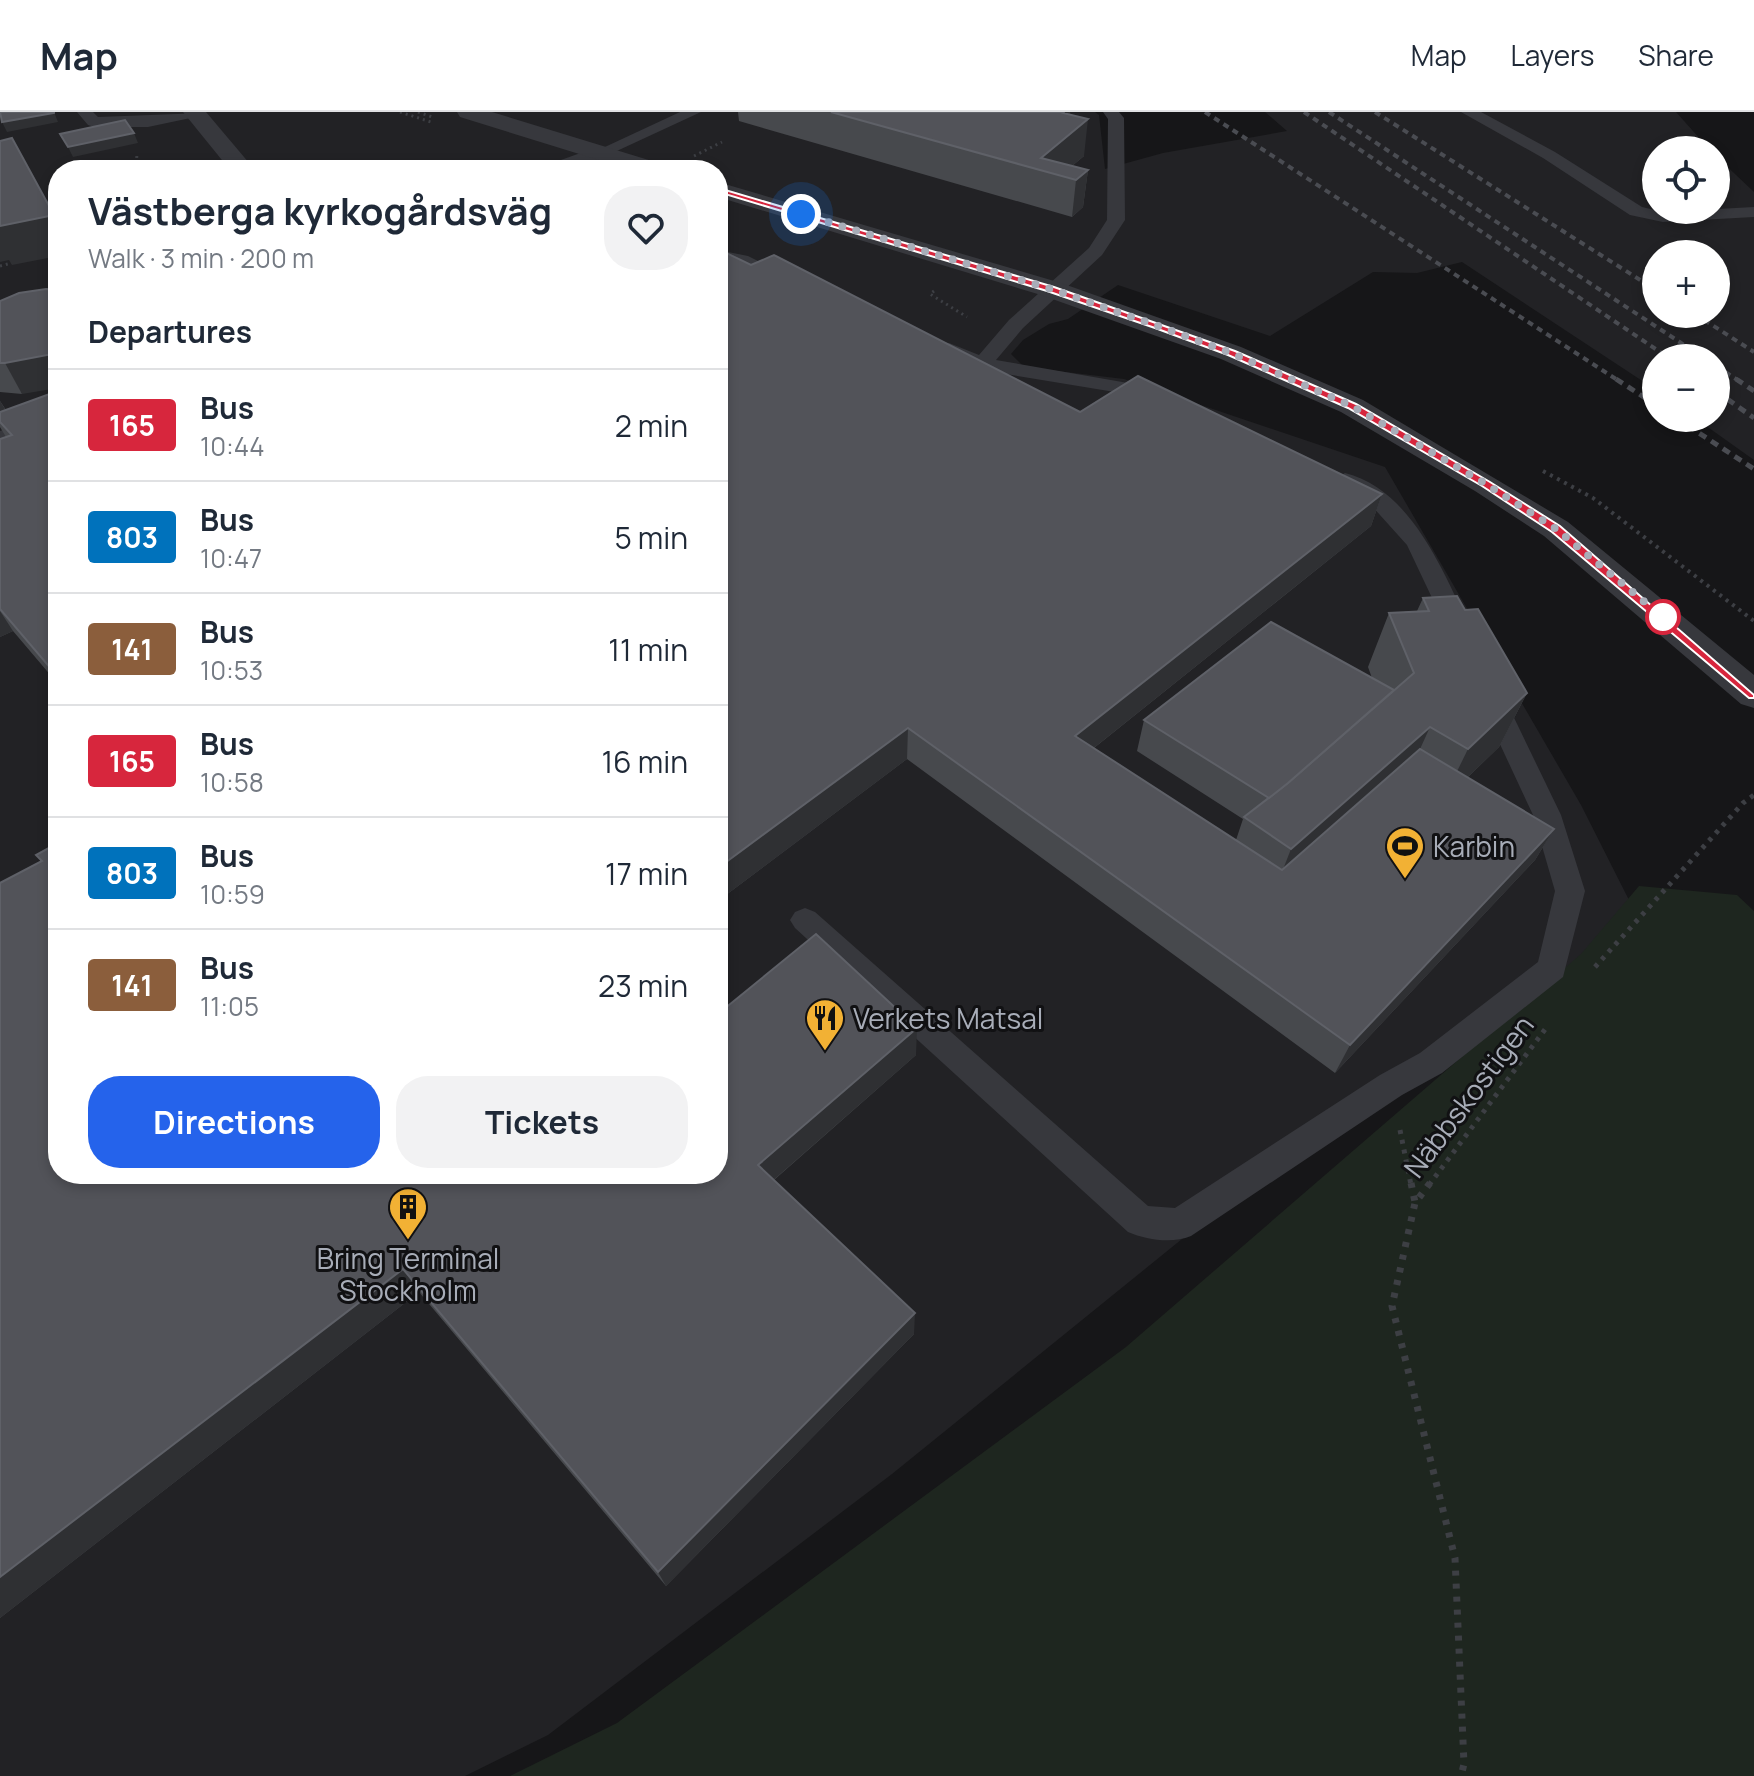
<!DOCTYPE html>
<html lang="en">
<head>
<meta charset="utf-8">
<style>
	:root { --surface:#fff; --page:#f2f2f3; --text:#1f2937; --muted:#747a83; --line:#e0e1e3; --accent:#2563eb }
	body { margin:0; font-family:Manrope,sans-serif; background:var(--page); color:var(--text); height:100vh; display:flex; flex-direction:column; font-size:30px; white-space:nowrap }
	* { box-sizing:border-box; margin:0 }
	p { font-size:26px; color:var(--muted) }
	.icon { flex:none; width:44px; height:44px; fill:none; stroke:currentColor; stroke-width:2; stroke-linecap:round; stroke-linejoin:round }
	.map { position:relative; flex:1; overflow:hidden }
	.drawer { position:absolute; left:48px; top:48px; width:680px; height:1024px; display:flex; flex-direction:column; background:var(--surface); border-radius:32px; box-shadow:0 4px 12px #0003 }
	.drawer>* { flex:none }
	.badge { padding:0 16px; border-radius:6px; font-size:28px; line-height:52px }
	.tools { position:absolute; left:1642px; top:24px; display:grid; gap:16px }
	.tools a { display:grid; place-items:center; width:88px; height:88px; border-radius:50%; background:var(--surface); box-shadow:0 4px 12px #0003; font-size:40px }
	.you { position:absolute; width:40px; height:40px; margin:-20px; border:6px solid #fff; border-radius:50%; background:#1a73e8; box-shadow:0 0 0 12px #1a73e833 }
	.map>.badge { position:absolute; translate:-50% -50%; box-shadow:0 0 0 4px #fff }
	h2 { padding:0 40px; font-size:30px; line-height:72px }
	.round { display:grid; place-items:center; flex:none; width:84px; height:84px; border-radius:32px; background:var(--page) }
	.head { display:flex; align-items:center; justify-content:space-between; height:136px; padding:0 40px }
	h1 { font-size:38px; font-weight:700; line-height:60px }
	.action { display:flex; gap:16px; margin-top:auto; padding:16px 40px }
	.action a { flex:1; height:92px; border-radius:32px; background:var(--accent); color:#fff; font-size:32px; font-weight:700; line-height:92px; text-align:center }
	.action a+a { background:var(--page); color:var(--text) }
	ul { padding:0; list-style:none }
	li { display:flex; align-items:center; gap:24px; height:112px; padding:0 40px; border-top:2px solid var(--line) }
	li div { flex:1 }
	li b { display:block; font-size:30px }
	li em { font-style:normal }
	li .badge { min-width:88px; font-weight:700; text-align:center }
	header { display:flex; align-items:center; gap:48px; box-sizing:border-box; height:112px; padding:0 40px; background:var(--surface); border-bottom:2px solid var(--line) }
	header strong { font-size:38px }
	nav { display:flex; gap:44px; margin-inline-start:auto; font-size:28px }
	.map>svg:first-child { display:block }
	.built { fill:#222225; fill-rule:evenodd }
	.green { fill:#1e261f }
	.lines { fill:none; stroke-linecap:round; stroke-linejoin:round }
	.path-far3 { stroke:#3d3f44; stroke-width:3; stroke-dasharray:2 4; stroke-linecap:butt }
	.path-far2 { stroke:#3d3f44; stroke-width:4; stroke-dasharray:3 5; stroke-linecap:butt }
	.path-far1 { stroke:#3d3f44; stroke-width:5; stroke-dasharray:4 6; stroke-linecap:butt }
	.path { stroke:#3d3f44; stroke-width:7; stroke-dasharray:5 8; stroke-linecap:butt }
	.service { fill:#37383d; fill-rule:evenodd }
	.minor { fill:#37383d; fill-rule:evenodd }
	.tertiary { fill:#37383d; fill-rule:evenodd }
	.rail-far1 { stroke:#4a4c52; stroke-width:4; stroke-dasharray:6 5; stroke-linecap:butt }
	.rail { stroke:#4a4c52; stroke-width:5; stroke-dasharray:8 6; stroke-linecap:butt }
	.wall { fill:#47494d }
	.shaded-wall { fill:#2f3033 }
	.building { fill:#525359; stroke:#5f6168; stroke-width:2 }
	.line { fill:#d7263d; stroke:#fff; stroke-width:2 }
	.walk { stroke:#a8adb8; stroke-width:8; stroke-dasharray:0 14.4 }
	.stop-dot { fill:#fff; stroke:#d7263d; stroke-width:4 }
	.labels { text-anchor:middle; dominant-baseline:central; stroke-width:6; stroke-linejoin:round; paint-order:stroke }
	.poi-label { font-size:28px; fill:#a8adb8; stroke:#111113; text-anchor:start }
	.street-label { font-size:28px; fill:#a8adb8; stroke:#111113 }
</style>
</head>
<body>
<header>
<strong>Map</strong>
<nav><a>Map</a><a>Layers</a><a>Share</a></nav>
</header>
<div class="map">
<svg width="1754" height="1664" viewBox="0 0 1754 1664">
	<rect width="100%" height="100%" fill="#161618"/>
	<path class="built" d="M0,0H1095L1099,3L1105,57L1163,41L1287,19L1265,0H1676L1710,38H1656V98H1716V44L1754,80V348L1695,306H1716V246H1656V278L1462,150L1417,161L1373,160L1270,224L1118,173L1068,207L1049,212L1023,228L1011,242L1024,255L1124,267L1385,355L1581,693L1631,792L1576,860L1203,1110L892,1362L548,1623L465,1664H0ZM58,58H718V1062H58ZM1656,142H1716V202H1656Z"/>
	<polygon class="green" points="1639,774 1737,783 1754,799 1754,1664 510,1664 617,1611 1126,1235 1581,842"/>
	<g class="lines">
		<g class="path-far3">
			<polyline points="400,0 434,11"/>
			<polyline points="418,0 432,5"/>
			<polyline points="694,44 722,30"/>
			<polyline points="136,58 137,41"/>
			<polyline points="0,154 15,150"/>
			<polyline points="934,179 930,182 967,205"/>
		</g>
		<polyline class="path-far2" points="1543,359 1593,386 1754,509"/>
		<g class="path-far1">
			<polyline points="1595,855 1743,691 1754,683"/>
			<polyline points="1400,1018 1411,1073"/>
			<polyline points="1429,1073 1546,916"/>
		</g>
		<g class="path">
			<polyline points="1411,1071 1415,1090"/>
			<polyline points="1430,1071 1415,1091 1392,1194 1455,1446 1464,1652 1461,1664"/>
		</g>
		<g class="service">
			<polygon points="77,0 93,0 98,5 203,1 200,4 148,15 94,15 88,13"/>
			<polygon points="680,0 701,0 606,44 594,44 592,41"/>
			<polygon points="1103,0 1119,0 1124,6 1125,108 1102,143 1023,216 996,248 1151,275 1168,285 1158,291 1139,284 982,258 942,241 939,237 949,231 979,243 1009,208 1089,136 1107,108 1108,7"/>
			<polygon points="1461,0 1481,0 1555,40 1642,95 1663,100 1754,95 1754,105 1663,110 1630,103 1543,46"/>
			<polygon points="237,45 245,50 243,53 223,58 192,58 194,55"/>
			<polygon points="718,138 748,144 796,168 787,174 780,172 737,152 718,148"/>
			<polygon points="58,299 58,312 0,332 0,319"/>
			<path d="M1345,361C1413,378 1445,464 1472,520L1469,526H1451L1407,433L1371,393L1337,373L1334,368Z"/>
			<path d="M1491,576L1500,579L1504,585L1561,703L1585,779L1563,865L1442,961L1402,983L1191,1124C1172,1132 1147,1128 1128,1120L795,816L790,808L795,800L805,796L815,800L1148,1094L1175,1096L1380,963L1420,941L1538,850L1555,779L1533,703L1478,585L1482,579Z"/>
		</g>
		<g class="minor">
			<polygon points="183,0 206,0 255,58 230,58"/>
			<path d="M600,34L608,36L612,41C598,60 565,58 544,58L547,53Z"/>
		</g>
		<g class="tertiary">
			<polygon points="457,0 492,0 665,53 668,58 631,58 460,5"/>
			<polygon points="718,70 1061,171 1241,235 1363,288 1568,410 1754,563 1754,596 1741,592 1544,424 1475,379 1341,300 1221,247 1041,183 718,85"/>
		</g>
		<g class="rail-far1">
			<polyline points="1205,0 1619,269"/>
			<polyline points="1304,0 1669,246"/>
			<polyline points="1329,0 1704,246"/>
			<polyline points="1375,0 1656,178"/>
			<polyline points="1695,202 1754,240"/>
			<polyline points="1716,254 1739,269"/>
		</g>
		<g class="rail">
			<polyline points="1616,267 1656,293"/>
			<polyline points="1736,267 1754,279"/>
			<polyline points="1716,279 1754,306"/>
			<polyline points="1676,306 1754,357"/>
		</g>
	</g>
	<g class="wall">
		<polygon points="738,0 1070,0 1069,3 1084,44 1072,54 1088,58 1083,95 1072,105 739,9"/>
		<polygon points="718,137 751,153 1080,300 1382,382 1371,414 1094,636 1236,728 1243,707 1137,639 1144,608 1372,566 1368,555 1389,501 1417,499 1423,486 1465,498 1527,581 1499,635 1467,666 1554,717 1535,748 1335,961 907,647 718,789"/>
		<polygon points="0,189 22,282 0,280"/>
		<polygon points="58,279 58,572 13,519 0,525 0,327 6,325 0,315 0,289 6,298"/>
		<polygon points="58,731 58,1062 916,943 774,1068 914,1222 666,1474 419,1180 0,1506 0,771 41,749 36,743"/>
	</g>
	<g class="shaded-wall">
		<polygon points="54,0 58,10 7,20 2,10"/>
		<polygon points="1064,0 1070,0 1067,25 1088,7 1084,44 1061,63 1041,46"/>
		<polygon points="134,21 138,31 73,45 68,35"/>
		<polygon points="1088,58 1083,95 1072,105 1076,68"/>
		<polygon points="54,103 58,112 58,144 12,153 9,148 0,150 0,114"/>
		<polygon points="58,241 58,276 22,282 5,251"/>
		<polygon points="0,289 11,307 0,310"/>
		<polygon points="1382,382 1371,414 1070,655 1075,624"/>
		<polygon points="0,499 13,519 0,525"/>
		<polygon points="1527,581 1499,635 1442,690 1468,637"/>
		<polygon points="1430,615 1406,668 1271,788 1291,737"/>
		<polygon points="908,616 907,647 718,789 718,756"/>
		<polygon points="1554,717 1535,748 1335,961 1350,933"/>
		<polygon points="917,916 916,943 762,1078 758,1053"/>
		<polygon points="403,1157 419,1180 0,1506 0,1465"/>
		<polygon points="915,1201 914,1222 666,1474 658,1460"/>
	</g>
	<g class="building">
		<polygon points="0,0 54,0 54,1 2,10"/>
		<polygon points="831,0 1064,0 1063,1 1088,7 1041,46 1088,58 1076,68"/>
		<polygon points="125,8 134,21 68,35 60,22"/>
		<polygon points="12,26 54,103 0,114 0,29"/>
		<polygon points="718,137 751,153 774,143 1080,300 1138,264 1382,382 1075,624 1282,758 1420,637 1554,717 1350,933 908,616 718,756"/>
		<polygon points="46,177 58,178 58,241 5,251 0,251 0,189 19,181"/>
		<polygon points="58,279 58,565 0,497 0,327 12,323 0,310 0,300"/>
		<polygon points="1457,484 1465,498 1478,497 1527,581 1468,637 1430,615 1291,737 1244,705 1288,671 1414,561 1389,501 1429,499 1423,486"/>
		<polygon points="1271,510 1394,578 1288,671 1269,686 1144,608"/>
		<polygon points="58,731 58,1062 718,1062 718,902 816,822 917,916 758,1053 915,1201 658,1460 403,1157 0,1465 0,771 42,749 36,743"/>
	</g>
	<polygon class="line" points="715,75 1054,175 1235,239 1356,292 1490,370 1560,414 1754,583 1754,586 1749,586 1552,420 1482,374 1348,296 1228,243 1155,216 1047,179 715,79"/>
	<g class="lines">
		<polyline class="walk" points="801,102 1051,177 1158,214 1231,241 1352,294 1486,372 1556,417 1669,510 1663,505"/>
	</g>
	<defs>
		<g id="stadium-pin" transform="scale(2)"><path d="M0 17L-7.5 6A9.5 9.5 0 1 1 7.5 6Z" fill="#f2b134" stroke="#111113"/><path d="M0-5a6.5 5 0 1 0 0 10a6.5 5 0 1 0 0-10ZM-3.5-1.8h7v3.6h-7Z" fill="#111"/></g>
		<g id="restaurant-pin" transform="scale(2)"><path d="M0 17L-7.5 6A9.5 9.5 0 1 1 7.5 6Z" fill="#f2b134" stroke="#111113"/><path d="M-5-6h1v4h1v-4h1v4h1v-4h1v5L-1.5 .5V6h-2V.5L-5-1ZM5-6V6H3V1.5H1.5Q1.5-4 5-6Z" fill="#111"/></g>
		<g id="building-pin" transform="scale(2)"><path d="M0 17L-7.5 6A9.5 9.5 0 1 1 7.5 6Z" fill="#f2b134" stroke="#111113"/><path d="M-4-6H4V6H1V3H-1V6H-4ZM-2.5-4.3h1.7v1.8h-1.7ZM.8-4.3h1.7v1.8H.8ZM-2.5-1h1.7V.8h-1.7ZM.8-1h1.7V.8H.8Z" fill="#111"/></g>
	</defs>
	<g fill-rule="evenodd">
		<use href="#stadium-pin" x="1405" y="734"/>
		<use href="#restaurant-pin" x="825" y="906"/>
		<use href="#building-pin" x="408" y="1095"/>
	</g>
	<circle class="stop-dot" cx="1663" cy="505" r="16"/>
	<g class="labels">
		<g class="poi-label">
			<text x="1433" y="734">Karbin</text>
			<text x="853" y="906">Verkets Matsal</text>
			<text x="408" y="1146" text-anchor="middle">Bring Terminal<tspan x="408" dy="32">Stockholm</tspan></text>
		</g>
		<g class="street-label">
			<text transform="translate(1468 984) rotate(-53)">Näbbskostigen</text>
		</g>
	</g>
</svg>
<div class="tools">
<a><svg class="icon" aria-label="locate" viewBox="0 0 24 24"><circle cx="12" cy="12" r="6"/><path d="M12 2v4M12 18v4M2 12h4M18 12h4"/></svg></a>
<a>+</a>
<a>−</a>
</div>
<div class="you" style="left:801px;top:102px"></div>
<section class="drawer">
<div class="head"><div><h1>Västberga kyrkogårdsväg</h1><p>Walk · 3 min · 200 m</p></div><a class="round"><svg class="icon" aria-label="heart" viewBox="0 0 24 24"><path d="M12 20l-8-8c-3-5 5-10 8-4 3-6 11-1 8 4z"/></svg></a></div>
<h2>Departures</h2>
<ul>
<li><span class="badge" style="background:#d7263d;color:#fff">165</span><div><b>Bus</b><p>10:44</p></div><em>2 min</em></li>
<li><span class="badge" style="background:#0072bc;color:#fff">803</span><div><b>Bus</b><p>10:47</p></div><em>5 min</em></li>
<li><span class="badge" style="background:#8b5e3c;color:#fff">141</span><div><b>Bus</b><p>10:53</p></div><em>11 min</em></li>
<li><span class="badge" style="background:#d7263d;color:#fff">165</span><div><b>Bus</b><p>10:58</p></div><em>16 min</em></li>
<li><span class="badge" style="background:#0072bc;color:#fff">803</span><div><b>Bus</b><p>10:59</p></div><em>17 min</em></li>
<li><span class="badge" style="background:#8b5e3c;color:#fff">141</span><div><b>Bus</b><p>11:05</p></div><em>23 min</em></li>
</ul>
<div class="action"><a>Directions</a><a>Tickets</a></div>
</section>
</div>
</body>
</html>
